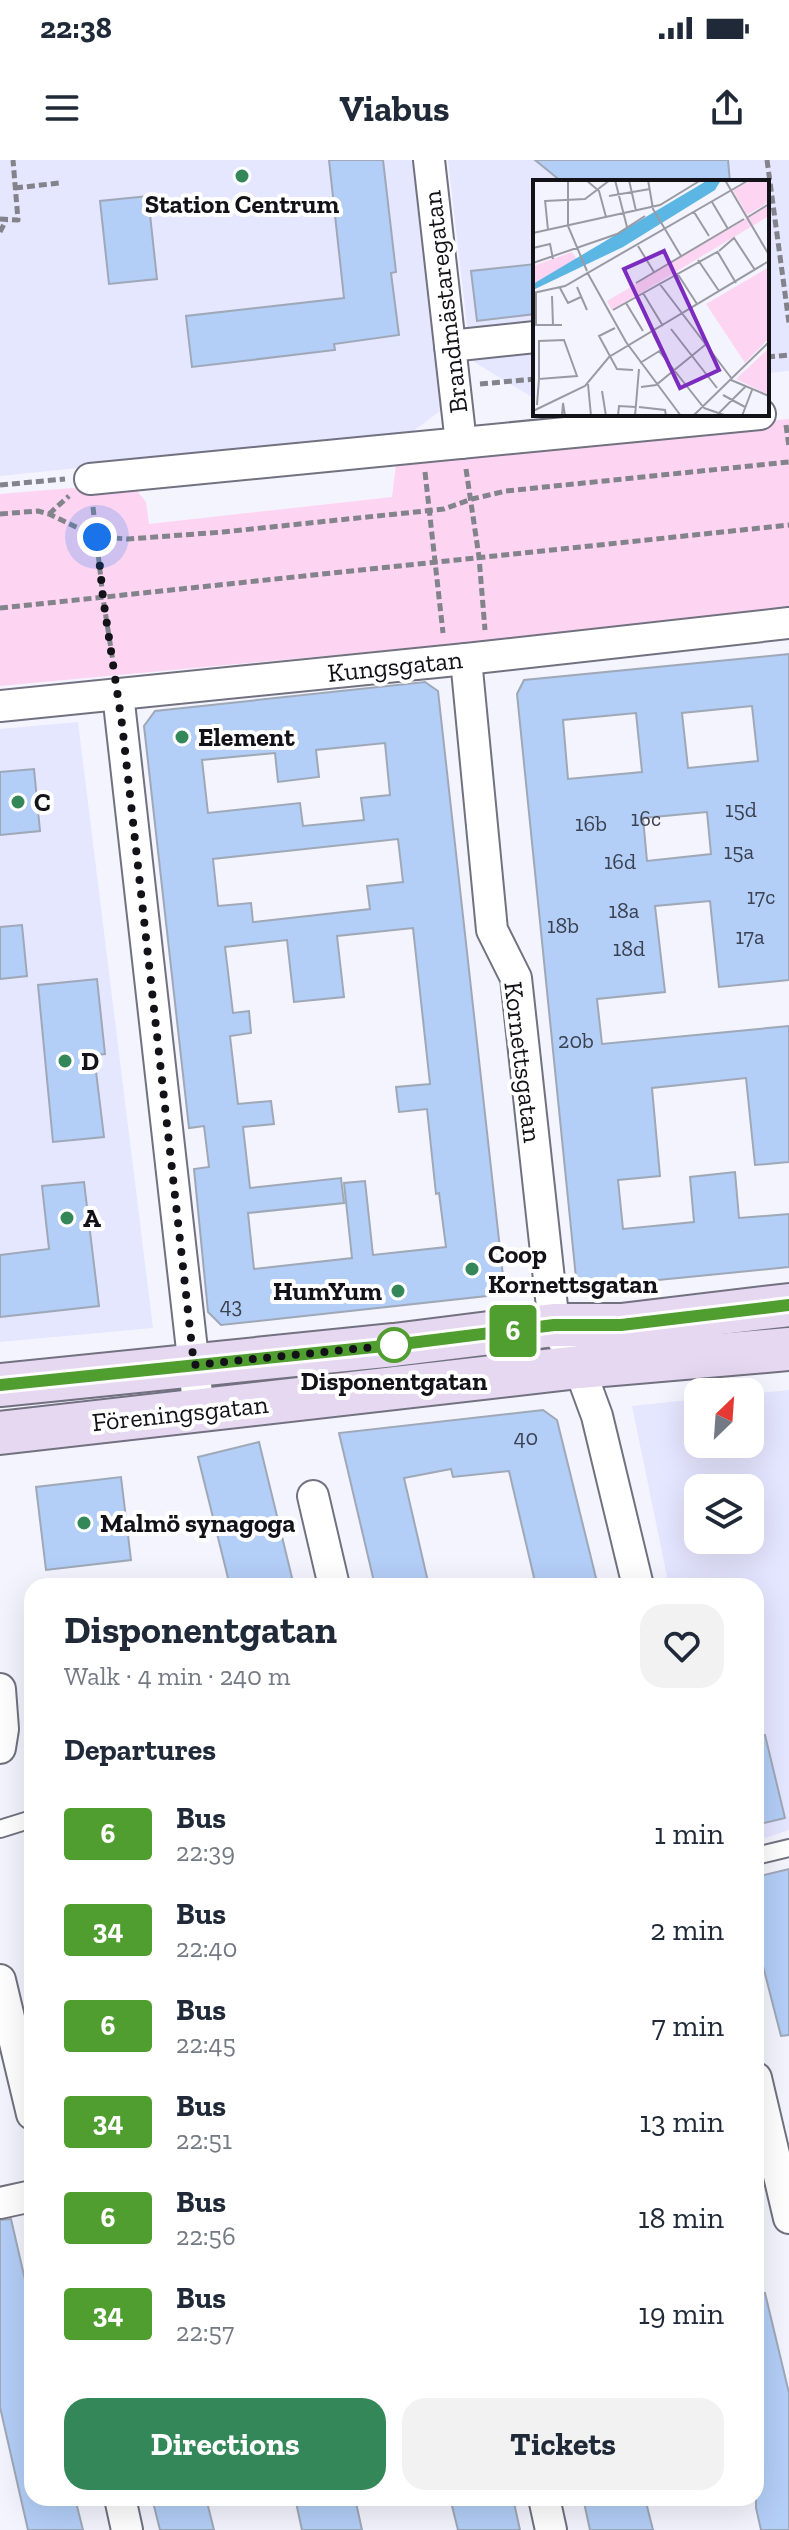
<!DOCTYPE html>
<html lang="en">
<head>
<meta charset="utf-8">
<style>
	:root { --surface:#fff; --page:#f2f2f3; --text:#1f2937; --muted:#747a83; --accent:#338759 }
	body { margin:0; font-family:"Zilla Slab",serif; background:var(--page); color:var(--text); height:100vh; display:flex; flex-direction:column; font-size:30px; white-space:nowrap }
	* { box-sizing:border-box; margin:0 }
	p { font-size:26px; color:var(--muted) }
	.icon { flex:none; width:44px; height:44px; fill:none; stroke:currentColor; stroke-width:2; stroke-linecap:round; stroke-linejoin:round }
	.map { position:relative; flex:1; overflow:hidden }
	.sheet { position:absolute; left:24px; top:1418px; width:740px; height:928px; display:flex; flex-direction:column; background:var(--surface); border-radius:24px; box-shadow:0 8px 32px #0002 }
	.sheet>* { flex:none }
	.badge { padding:0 16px; border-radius:6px; font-size:28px; line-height:52px }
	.needle { width:52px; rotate:25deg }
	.buttons { position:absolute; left:684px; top:1218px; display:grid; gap:16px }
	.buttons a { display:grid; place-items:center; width:80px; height:80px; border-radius:16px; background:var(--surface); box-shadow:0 8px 32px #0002; font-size:40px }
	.you { position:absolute; width:40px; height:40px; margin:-20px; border:6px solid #fff; border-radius:50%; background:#1a73e8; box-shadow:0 0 0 12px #1a73e833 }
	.map>.badge { position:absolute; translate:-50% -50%; box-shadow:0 0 0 4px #fff }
	h2 { padding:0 40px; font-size:30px; line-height:72px }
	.round { display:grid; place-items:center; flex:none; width:84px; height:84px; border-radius:24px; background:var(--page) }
	.summary { display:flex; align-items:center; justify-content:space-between; height:136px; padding:0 40px }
	h1 { font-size:38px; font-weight:700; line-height:60px }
	.primary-button { display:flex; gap:16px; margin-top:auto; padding:16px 40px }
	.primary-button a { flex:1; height:92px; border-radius:24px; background:var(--accent); color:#fff; font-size:32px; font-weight:700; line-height:92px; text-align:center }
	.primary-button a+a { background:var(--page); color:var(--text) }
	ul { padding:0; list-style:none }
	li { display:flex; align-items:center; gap:24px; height:96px; padding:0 40px }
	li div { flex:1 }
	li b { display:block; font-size:30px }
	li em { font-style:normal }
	li .badge { min-width:88px; font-weight:700; text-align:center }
	.status { display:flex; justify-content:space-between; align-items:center; height:56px; padding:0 40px; background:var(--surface); direction:ltr }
	.status svg { height:22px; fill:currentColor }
	header { display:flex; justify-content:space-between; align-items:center; height:104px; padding:0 40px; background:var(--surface); font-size:36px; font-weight:700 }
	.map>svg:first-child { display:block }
	.built { fill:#e5e6ff; fill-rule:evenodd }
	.green { fill:#fdd5f2 }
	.building { fill:#b3cef7; stroke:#9fa8b7; stroke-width:2; fill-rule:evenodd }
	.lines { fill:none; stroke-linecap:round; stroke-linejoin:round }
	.lane-casing { stroke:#717180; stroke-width:20 }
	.street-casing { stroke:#717180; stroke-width:34 }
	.secondary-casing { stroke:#717180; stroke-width:46 }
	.path { stroke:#83838b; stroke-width:5; stroke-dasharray:8 4; stroke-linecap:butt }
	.lane { stroke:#fff; stroke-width:16 }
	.street { stroke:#fff; stroke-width:30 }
	.secondary { stroke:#e6d8f0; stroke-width:42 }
	.line-casing { stroke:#fff; stroke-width:18 }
	.line { stroke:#509e2f; stroke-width:12 }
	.walk { stroke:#121218; stroke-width:8; stroke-dasharray:0 14.4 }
	.poi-dot { fill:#338759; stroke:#fff; stroke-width:3 }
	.stop-dot { fill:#fff; stroke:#509e2f; stroke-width:4 }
	.labels { text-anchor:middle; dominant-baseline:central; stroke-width:8; stroke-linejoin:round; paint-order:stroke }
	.number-label { font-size:22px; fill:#3a4150 }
	.poi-label { font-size:26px; font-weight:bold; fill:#121218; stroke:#fff; text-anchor:start }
	.street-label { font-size:26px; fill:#121218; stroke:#fff }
	.stop-label { font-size:26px; font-weight:bold; fill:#121218; stroke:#fff }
	.inset-road { fill:none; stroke:#9a9aa3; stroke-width:2 }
	.view { fill:#7b2cbf; fill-opacity:0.15; stroke:#7b2cbf; stroke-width:4 }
	.inset-edge { fill:none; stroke:#121218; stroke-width:4 }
</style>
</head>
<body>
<div class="status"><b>22:38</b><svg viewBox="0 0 49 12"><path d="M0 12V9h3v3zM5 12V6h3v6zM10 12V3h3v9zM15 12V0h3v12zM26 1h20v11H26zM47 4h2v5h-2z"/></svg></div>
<header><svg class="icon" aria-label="menu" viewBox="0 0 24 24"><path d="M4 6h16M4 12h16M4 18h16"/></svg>Viabus<svg class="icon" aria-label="share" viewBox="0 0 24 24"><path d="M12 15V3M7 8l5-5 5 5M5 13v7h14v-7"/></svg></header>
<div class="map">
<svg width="789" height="2370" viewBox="0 0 789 2370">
	<rect width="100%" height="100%" fill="#f4f4ff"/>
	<g class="built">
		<polygon points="0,0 419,0 447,246 409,274 0,316"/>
		<polygon points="448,0 789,0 789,211 767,213 767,22 535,22 535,239 471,200"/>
		<polygon points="78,562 153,1168 0,1182 0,569"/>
		<path d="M789,1230V1670L756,1681V1426H669L632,1246L698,1239V1284H750V1234ZM698,1328H750V1380H698Z"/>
	</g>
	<polygon class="green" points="789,259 789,453 0,526 0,334 131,323 146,342 149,364 392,337 397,297"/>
	<g class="building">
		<polygon points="329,0 383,0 396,112 391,113 399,175 334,184 335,190 192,207 186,156 344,138"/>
		<polygon points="535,0 728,0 730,22 562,22"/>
		<polygon points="148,36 157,119 109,124 100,41"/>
		<polygon points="535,104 535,154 477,161 471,111"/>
		<path d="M789,494V820L719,827L710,741L655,746L665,832L597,839L602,884L789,866V1002L755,1005L746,918L652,928L660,1016L618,1020L623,1069L694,1062L690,1017L735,1012L739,1058L789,1054V1107L588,1127L576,1118L517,534L524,520ZM752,546L758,601L688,608L682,553ZM636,553L642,612L568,619L563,560ZM707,652L711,694L647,701L643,658Z"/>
		<path d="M425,522L438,531L505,1134L221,1165L208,1152L194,1009L209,1007L204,966L189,968L144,566L155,551ZM385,583L390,635L361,638L364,660L303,666L300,643L208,653L202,600L275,593L278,622L319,617L316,590ZM398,679L403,722L367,726L370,749L253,762L251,743L218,746L213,699ZM413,768L430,924L396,927L399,952L427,949L436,1034L439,1033L446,1087L373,1095L365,1021L344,1023L352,1098L254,1109L248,1053L344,1043L341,1018L250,1028L243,967L274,964L271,941L238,944L230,876L251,873L249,851L233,853L225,787L287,780L294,842L344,837L337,776Z"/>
		<polygon points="34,609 40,671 0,675 0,612"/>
		<polygon points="22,765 27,816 0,819 0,767"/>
		<polygon points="97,819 105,894 94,895 104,977 53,982 38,825"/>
		<polygon points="84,1022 99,1146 0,1157 0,1095 49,1089 42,1026"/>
		<polygon points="543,1250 557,1260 598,1426 536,1426 509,1311 453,1317 451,1309 404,1318 429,1426 375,1426 339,1273"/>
		<polygon points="259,1282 294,1426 230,1426 198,1297"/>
		<polygon points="121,1317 131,1400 46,1410 36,1327"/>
		<polygon points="765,1575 785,1658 756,1665 756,1576"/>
		<polygon points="789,1709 789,1875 781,1876 756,1779 756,1717"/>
		<polygon points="11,2059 32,2150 32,2338 75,2338 83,2370 28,2370 0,2247 0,2060"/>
		<polygon points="765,2133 789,2233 789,2370 761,2370 756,2348 756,2134"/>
		<polygon points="152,2338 206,2338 214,2370 160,2370"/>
		<polygon points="295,2338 355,2338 362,2370 302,2370"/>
		<polygon points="450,2338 513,2338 520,2370 458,2370"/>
		<polygon points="583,2338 645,2338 653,2370 590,2370"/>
	</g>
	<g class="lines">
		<g class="lane-casing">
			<g id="lane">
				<polyline points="0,1669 32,1659"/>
				<polyline points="756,1696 789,1688"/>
			</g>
		</g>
		<g class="street-casing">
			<g id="street">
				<polyline points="429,0 461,283"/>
				<polyline points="450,186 535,177"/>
				<polyline points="90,319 760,254"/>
				<polyline points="466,499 492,770 516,818 554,1165 579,1207 597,1256 638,1426"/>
				<polyline points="118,534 199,1252"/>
				<polyline points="0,546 466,499 789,463"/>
				<polyline points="313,1336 334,1426"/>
				<polyline points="0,1529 3,1569 0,1588"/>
				<polyline points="0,1820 32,1954"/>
				<polyline points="756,1918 789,2058"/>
				<polyline points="0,2043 32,2036"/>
				<polyline points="120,2338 127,2370"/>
				<polyline points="544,2338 551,2370"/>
			</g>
		</g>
		<g class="secondary-casing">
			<g id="secondary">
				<polyline points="0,1225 394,1185 554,1165 621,1165 789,1145"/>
				<polyline points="0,1273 579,1207 789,1189"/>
			</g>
		</g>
		<g class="path">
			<polyline points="767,0 789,163"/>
			<polyline points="15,28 59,23"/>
			<polyline points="0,59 18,60 13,0"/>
			<polyline points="0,72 6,60"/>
			<polyline points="767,197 789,195"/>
			<polyline points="480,224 535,219"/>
			<polyline points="786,265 789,287"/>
			<polyline points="466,309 479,397 485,470"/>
			<polyline points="425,312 443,473"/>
			<polyline points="0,325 65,319"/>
			<polyline points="93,347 103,438 114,508"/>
			<polyline points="0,354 38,351 49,354 97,377 128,379 223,372 444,349 472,339 506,331 789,302"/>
			<polyline points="49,354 69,336"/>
			<polyline points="0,448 789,365"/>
		</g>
		<use href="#lane" class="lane"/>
		<use href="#street" class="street"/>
		<use href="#secondary" class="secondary"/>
	</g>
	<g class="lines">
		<g class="line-casing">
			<polyline id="line" points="0,1225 394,1185 554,1165 621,1165 789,1145"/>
		</g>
		<use href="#line" class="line"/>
		<polyline class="walk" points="97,377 103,438 122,564 194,1205 394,1185"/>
	</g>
	<g class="poi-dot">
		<circle cx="242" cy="16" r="8"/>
		<circle cx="182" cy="577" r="8"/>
		<circle cx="18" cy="642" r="8"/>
		<circle cx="65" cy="901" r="8"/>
		<circle cx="67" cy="1058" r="8"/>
		<circle cx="472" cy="1109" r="8"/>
		<circle cx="398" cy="1131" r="8"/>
		<circle cx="84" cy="1363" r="8"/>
	</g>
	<circle class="stop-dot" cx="394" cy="1185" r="16"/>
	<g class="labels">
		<g class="number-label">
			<text x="741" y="649">15d</text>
			<text x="646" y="658">16c</text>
			<text x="591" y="663">16b</text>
			<text x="739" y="691">15a</text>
			<text x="620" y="701">16d</text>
			<text x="761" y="736">17c</text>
			<text x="624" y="750">18a</text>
			<text x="563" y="765">18b</text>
			<text x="750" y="776">17a</text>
			<text x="629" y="788">18d</text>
			<text x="576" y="880">20b</text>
			<text x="231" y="1145">43</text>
			<text x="526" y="1277">40</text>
		</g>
		<g class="poi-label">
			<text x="242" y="44" text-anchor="middle">Station Centrum</text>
			<text x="198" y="577">Element</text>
			<text x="34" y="642">C</text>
			<text x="81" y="901">D</text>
			<text x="83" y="1058">A</text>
			<text x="488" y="1094">Coop<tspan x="488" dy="30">Kornettsgatan</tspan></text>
			<text x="382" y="1131" text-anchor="end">HumYum</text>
			<text x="100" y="1363">Malmö synagoga</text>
		</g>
		<g class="street-label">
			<text transform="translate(445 142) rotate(-97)">Brandmästaregatan</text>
			<text transform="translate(395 506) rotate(-6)">Kungsgatan</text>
			<text transform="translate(523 902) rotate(83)">Kornettsgatan</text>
			<text transform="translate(180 1253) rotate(-6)">Föreningsgatan</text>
		</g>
		<g class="stop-label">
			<text x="394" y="1221">Disponentgatan</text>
		</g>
	</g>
	<g transform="translate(533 20)">
		<rect width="236" height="236" fill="#f4f4ff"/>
		<path d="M220,0H236V22L214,35L200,10ZM236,25V36L79,130L74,121ZM39,72L44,80L2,104L0,86ZM236,87V158L212,183L173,124ZM236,168V215L203,199Z" fill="#fdd5f2"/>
		<path d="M175,0H188L182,10L90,67L0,110V104Z" fill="#5cb6e3"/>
		<path class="inset-road" d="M35,0V46L54,91M53,0L66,11L73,37M82,0L94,47M96,0L103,31M115,0L120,29L148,76M192,0L236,75M76,16L117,9M12,20L15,50M12,21L52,19L77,0M179,22L195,49M161,32L176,56M215,37L236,24M0,53L127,25L168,0M105,66L121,92M0,68L17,64L20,79M184,71L203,103M186,71L201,58L222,90M165,80L186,111M0,83L84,54L112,36M54,92L93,162L148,236M144,93L164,124M103,103L211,39M126,103L199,199M44,107L54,130M27,108L35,123L48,117M0,113L32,106L216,0M110,113L130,146M19,116L20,145M93,123L110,151M80,130L184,72M2,145H29M3,145V113M82,148L66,156L84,189L100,190M138,149L184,208M31,160L44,196L6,199V161ZM126,171L171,228M107,183L128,170L120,154M198,200L236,216M55,204L58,236M108,207L123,205L172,165M69,211L73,236M190,215L212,227M4,225L6,199M106,227L132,230L133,236M171,228L194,236M0,231L52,206L76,177L236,81M29,236L30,223L32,236M85,236L86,226L103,227M102,236L106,189M160,236L236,162M183,236L212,207M209,236L219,210"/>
		<path class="view" d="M131,71L186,190L147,208L91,89Z"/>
		<rect width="236" height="236" class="inset-edge"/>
	</g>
</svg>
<div class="buttons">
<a><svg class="needle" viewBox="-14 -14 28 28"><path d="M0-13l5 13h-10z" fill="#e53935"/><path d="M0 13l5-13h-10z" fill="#747a83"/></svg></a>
<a><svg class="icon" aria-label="layers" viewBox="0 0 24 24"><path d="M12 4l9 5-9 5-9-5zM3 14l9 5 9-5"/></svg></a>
</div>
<div class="you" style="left:97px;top:377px"></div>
<b class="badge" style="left:513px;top:1171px;background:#509e2f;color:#fff">6</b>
<section class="sheet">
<div class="summary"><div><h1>Disponentgatan</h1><p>Walk · 4 min · 240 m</p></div><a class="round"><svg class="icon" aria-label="heart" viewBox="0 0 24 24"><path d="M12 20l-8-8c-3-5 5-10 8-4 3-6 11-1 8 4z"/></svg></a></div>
<h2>Departures</h2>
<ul>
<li><span class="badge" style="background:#509e2f;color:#fff">6</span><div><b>Bus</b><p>22:39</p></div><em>1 min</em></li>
<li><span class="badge" style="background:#509e2f;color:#fff">34</span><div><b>Bus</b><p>22:40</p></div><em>2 min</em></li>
<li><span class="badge" style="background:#509e2f;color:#fff">6</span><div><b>Bus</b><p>22:45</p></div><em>7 min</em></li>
<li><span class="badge" style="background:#509e2f;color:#fff">34</span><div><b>Bus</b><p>22:51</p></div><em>13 min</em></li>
<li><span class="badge" style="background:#509e2f;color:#fff">6</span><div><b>Bus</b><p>22:56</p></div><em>18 min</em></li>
<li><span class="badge" style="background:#509e2f;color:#fff">34</span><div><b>Bus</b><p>22:57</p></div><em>19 min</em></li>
</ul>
<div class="primary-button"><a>Directions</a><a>Tickets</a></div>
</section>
</div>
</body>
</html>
